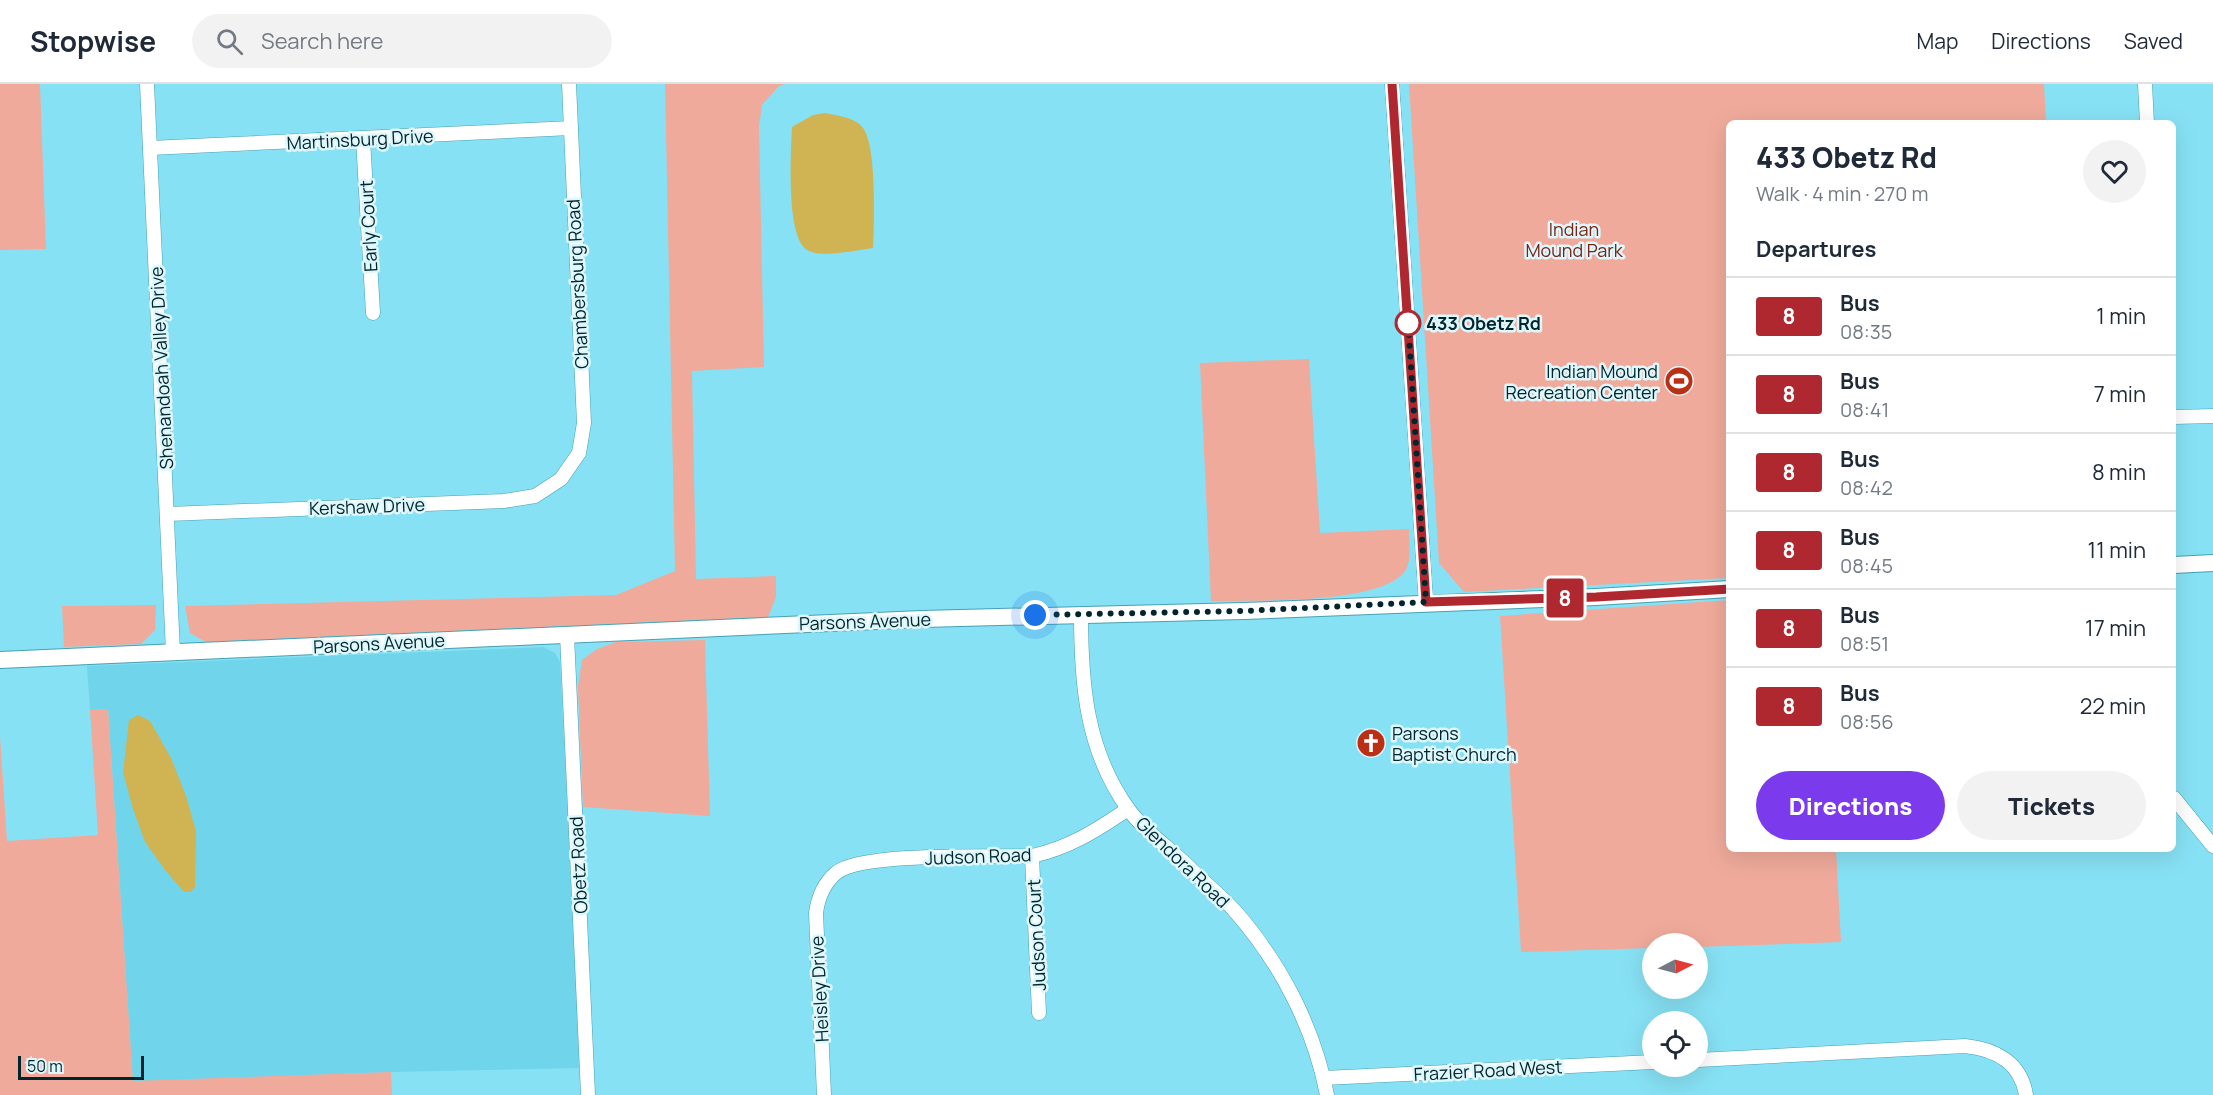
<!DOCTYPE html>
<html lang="en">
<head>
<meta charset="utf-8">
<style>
	:root { --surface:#fff; --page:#f2f2f3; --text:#1f2937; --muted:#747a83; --line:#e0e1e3; --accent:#7c3aed }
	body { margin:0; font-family:Manrope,sans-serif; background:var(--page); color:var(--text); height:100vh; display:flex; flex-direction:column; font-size:22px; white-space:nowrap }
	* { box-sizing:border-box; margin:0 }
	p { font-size:20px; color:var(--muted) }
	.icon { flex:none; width:33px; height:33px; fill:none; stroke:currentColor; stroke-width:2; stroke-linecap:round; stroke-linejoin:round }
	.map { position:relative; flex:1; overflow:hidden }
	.sheet { position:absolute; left:1726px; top:36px; width:450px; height:732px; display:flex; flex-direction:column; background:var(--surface); border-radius:9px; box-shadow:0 6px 24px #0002 }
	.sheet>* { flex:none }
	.badge { padding:0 12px; border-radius:4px; font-size:21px; line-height:39px }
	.needle { width:39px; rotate:84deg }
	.fabs { position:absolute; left:1642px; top:849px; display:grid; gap:12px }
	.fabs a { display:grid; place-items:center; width:66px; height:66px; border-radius:50%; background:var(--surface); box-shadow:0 6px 24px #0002; font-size:30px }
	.scale { position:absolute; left:18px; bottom:15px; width:126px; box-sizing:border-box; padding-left:6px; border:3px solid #00252d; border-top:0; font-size:16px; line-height:21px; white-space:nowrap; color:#00252d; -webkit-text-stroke:4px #def7fc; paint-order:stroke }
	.you { position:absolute; width:30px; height:30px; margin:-15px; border:4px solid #fff; border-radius:50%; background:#1a73e8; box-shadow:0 0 0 9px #1a73e833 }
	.map>.badge { position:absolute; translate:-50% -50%; box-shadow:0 0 0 3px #fff }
	h2 { padding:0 30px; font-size:22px; line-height:54px }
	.round { display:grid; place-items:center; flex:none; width:63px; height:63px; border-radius:32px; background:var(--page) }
	.overview { display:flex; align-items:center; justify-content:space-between; height:102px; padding:0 30px }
	h1 { font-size:28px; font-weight:800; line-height:45px }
	.button { display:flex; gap:12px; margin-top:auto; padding:12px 30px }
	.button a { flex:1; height:69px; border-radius:36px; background:var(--accent); color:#fff; font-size:24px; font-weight:800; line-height:69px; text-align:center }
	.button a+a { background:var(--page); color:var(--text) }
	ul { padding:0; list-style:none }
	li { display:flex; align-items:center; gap:18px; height:78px; padding:0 30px; border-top:2px solid var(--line) }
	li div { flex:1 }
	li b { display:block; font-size:22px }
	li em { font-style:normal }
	li .badge { min-width:66px; font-weight:700; text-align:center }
	header { display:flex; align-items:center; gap:36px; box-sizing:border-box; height:84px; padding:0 30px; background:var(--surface); border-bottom:2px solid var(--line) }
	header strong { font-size:28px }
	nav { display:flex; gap:33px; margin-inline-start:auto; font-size:21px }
	.search { width:420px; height:54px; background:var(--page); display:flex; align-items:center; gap:15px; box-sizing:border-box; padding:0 21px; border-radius:33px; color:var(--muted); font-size:22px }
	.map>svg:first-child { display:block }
	.built { fill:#70d5ea }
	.green { fill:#efaa9b }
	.water { fill:#d0b353 }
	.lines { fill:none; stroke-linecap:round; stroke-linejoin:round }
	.minor-casing { stroke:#45a1b3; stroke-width:15 }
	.tertiary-casing { stroke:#45a1b3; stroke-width:18 }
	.minor { stroke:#fff; stroke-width:14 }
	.tertiary { stroke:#fff; stroke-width:16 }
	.line-casing { stroke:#fff; stroke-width:14 }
	.line { stroke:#af272f; stroke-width:9 }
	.walk { stroke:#00252d; stroke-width:6; stroke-dasharray:0 10.8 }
	.stop-dot { fill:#fff; stroke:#af272f; stroke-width:3 }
	.labels { text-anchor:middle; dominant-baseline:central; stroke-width:5; stroke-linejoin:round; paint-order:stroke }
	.street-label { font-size:18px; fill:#00252d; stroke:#def7fc }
	.park-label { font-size:18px; fill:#782415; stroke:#def7fc }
	.stop-label { font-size:18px; font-weight:bold; fill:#00252d; stroke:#def7fc; text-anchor:start }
	.poi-label { font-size:18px; fill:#00252d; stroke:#def7fc; text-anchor:end }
</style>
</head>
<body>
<header>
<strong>Stopwise</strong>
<div class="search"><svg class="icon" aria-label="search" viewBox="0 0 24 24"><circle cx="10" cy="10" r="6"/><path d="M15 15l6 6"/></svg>Search here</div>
<nav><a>Map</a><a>Directions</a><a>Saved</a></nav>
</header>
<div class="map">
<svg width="2213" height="1011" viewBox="0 0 2213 1011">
	<rect width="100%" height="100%" fill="#87e1f4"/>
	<polygon class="built" points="543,563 555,569 560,578 581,984 391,988 133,998 108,625 90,626 87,582"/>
	<g class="green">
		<polygon points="0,0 40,0 46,165 0,166"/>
		<polygon points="665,0 785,0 779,2 762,21 759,42 764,283 692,287 696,495 776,492 776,513 768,533 206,558 190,549 185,522 616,511 675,487"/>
		<polygon points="1409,0 2044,0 2046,39 1730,39 1729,494 1464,508 1439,479"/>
		<path d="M1309,275L1320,449L1409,445C1409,457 1412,477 1405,487C1381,521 1253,516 1211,517L1200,279Z"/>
		<polygon points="1729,516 1730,765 1836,765 1841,858 1698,863 1698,860 1653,860 1653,864 1521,868 1500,532"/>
		<polygon points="156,521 155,546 141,560 64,563 62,522"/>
		<polygon points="705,556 710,732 583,723 578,602 582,576 597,565 616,558"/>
		<polygon points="108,625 133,997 391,988 392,1011 0,1011 0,652 7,757 98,751 90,626"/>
	</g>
	<g class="water">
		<path d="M825,29C838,32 855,33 863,44C877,62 874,140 873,164C856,166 824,174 809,167C785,158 791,66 792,43L813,31Z"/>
		<polygon points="138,631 150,637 171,674 186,712 196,747 195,803 191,808 184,808 165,786 145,758 133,725 123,688 129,636"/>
	</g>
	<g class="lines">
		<g class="minor-casing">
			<g id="minor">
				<polyline points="147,0 173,568"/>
				<polyline points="1392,0 1426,518"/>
				<polyline points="2145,0 2147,39"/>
				<polyline points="363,55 373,229"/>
				<polyline points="150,64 571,44"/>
				<polyline points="2174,333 2213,332"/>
				<polyline points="168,430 504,417 535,412 561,395 579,369 584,339 569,0"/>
				<path d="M1081,530C1081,600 1086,667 1129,726C1146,749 1171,765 1191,785C1205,799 1221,812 1234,826C1280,878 1314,943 1327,1011"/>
				<polyline points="567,551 588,1011"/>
				<polyline points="2174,714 2213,762"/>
				<polyline points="1032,772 1039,929"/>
				<path d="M1698,976L1965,962C1996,965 2021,979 2026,1011"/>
				<polyline points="1324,994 1653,978"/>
				<path d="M824,1011L816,829C818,814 823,800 836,789C861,768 994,773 1032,772C1069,764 1097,746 1128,725"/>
			</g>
		</g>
		<g class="tertiary-casing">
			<g id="tertiary">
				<polyline points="2174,481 2213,479"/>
				<polyline points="0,576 922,535 1244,527 1596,513 1730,505"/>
			</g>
		</g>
		<use href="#minor" class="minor"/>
		<use href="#tertiary" class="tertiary"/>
	</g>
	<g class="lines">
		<g class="line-casing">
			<polyline id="line" points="1392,0 1426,518 1596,513 1730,505"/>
		</g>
		<use href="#line" class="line"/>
		<polyline class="walk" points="1035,531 1244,527 1426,518 1408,236 1408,239"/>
	</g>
	<defs>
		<g id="stadium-disc" transform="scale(1.5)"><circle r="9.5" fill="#bb3015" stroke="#def7fc"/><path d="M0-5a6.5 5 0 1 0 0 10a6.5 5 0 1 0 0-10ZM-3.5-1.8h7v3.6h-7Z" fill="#fff"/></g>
		<g id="church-disc" transform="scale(1.5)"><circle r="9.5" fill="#bb3015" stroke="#def7fc"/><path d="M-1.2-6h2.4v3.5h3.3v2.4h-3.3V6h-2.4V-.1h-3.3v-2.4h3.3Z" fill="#fff"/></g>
	</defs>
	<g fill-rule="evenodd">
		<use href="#stadium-disc" x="1679" y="297"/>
		<use href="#church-disc" x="1371" y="659"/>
	</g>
	<circle class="stop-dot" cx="1408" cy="239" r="12"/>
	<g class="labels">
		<g class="street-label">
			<text transform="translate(360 55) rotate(-3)">Martinsburg Drive</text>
			<text transform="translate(368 142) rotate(-93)">Early Court</text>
			<text transform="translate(577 200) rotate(-93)">Chambersburg Road</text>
			<text transform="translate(161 284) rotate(-93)">Shenandoah Valley Drive</text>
			<text transform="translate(367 422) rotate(-2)">Kershaw Drive</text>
			<text transform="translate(865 537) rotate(-2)">Parsons Avenue</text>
			<text transform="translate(379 559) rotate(-3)">Parsons Avenue</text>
			<text transform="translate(978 772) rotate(-2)">Judson Road</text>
			<text transform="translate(1183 778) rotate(44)">Glendora Road</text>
			<text transform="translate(578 781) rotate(-93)">Obetz Road</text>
			<text transform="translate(1036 851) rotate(-93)">Judson Court</text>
			<text transform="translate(819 905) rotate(-93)">Heisley Drive</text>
			<text transform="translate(1488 986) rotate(-3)">Frazier Road West</text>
		</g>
		<g class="park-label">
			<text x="1574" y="145">Indian<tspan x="1574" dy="21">Mound Park</tspan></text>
		</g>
		<g class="stop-label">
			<text x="1426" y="239">433 Obetz Rd</text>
		</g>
		<g class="poi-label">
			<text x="1658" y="287">Indian Mound<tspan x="1658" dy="21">Recreation Center</tspan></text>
			<text x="1392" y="649" text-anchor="start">Parsons<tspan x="1392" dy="21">Baptist Church</tspan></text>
		</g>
	</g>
</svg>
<div class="fabs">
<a><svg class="needle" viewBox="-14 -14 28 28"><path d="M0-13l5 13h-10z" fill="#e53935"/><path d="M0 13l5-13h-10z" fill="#747a83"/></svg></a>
<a><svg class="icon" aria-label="locate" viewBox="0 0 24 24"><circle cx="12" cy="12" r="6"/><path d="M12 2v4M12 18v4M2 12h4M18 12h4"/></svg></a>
</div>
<div class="scale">50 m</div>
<div class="you" style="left:1035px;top:531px"></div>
<b class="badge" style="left:1565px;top:514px;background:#af272f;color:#fff">8</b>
<section class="sheet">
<div class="overview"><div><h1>433 Obetz Rd</h1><p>Walk · 4 min · 270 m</p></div><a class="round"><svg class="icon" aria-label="heart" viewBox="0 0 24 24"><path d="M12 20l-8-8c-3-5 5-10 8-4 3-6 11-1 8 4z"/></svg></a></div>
<h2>Departures</h2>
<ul>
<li><span class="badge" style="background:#af272f;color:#fff">8</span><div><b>Bus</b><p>08:35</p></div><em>1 min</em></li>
<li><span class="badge" style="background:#af272f;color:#fff">8</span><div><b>Bus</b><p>08:41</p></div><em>7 min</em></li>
<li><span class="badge" style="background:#af272f;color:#fff">8</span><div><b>Bus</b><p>08:42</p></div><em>8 min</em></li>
<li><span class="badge" style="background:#af272f;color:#fff">8</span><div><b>Bus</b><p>08:45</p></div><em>11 min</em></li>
<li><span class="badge" style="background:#af272f;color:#fff">8</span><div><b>Bus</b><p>08:51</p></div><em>17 min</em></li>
<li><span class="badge" style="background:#af272f;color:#fff">8</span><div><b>Bus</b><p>08:56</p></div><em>22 min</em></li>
</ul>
<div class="button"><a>Directions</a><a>Tickets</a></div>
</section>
</div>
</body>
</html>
